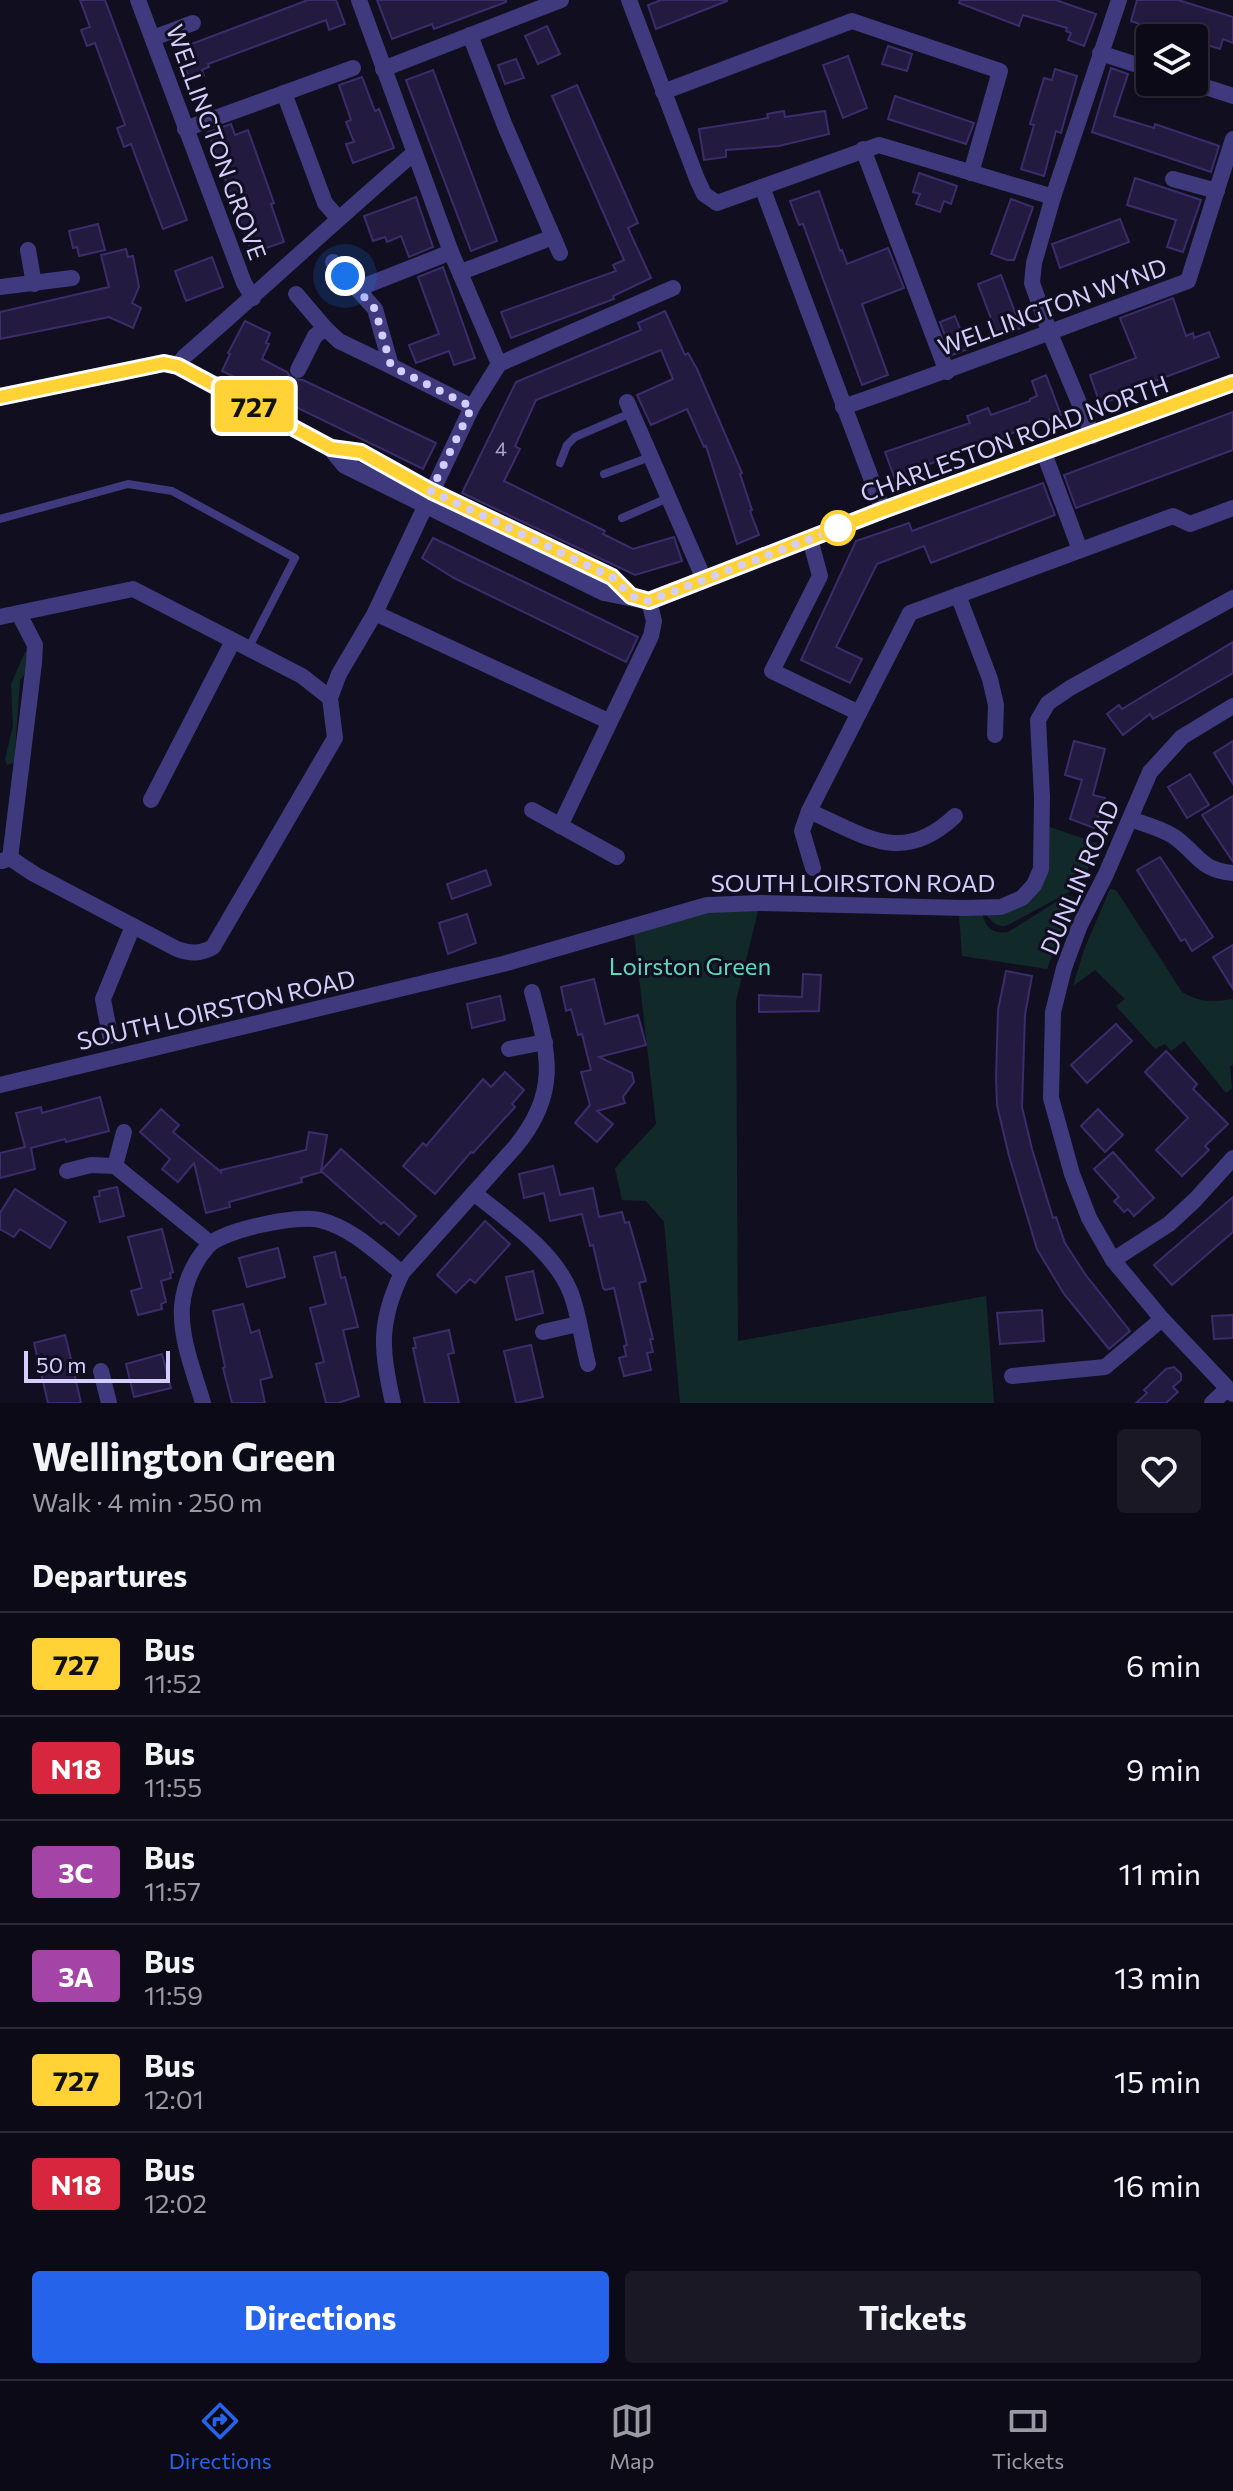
<!DOCTYPE html>
<html lang="en">
<head>
<meta charset="utf-8">
<style>
	:root { --surface:#0d0a18; --page:#1b1825; --text:#f1f3f6; --muted:#9a9aa2; --line:#2d2b37; --accent:#2563eb }
	body { margin:0; font-family:Commissioner,sans-serif; background:var(--page); color:var(--text); height:100vh; display:flex; flex-direction:column; font-size:30px; white-space:nowrap }
	* { box-sizing:border-box; margin:0 }
	p { font-size:26px; color:var(--muted) }
	.icon { flex:none; width:44px; height:44px; fill:none; stroke:currentColor; stroke-width:2; stroke-linecap:round; stroke-linejoin:round }
	.map { position:relative; height:1403px; overflow:hidden }
	.side { display:flex; flex-direction:column; background:var(--surface); flex:1 }
	.side>* { flex:none }
	.badge { padding:0 16px; border-radius:6px; font-size:28px; line-height:52px }
	.buttons { position:absolute; left:1136px; top:24px; display:grid; gap:16px }
	.buttons a { display:grid; place-items:center; width:72px; height:72px; border-radius:8px; background:var(--surface); box-shadow:0 2px 6px #0004,0 0 0 2px var(--line); font-size:40px }
	.scale { position:absolute; left:24px; bottom:20px; width:146px; box-sizing:border-box; padding-left:8px; border:4px solid #d4cefd; border-top:0; font-size:22px; line-height:28px; white-space:nowrap; color:#d4cefd; -webkit-text-stroke:6px #110e20; paint-order:stroke }
	.you { position:absolute; width:40px; height:40px; margin:-20px; border:6px solid #fff; border-radius:50%; background:#1a73e8; box-shadow:0 0 0 12px #1a73e833 }
	.map>.badge { position:absolute; translate:-50% -50%; box-shadow:0 0 0 4px #fff }
	h2 { padding:0 32px; font-size:30px; line-height:72px }
	.round { display:grid; place-items:center; flex:none; width:84px; height:84px; border-radius:8px; background:var(--page) }
	.summary { display:flex; align-items:center; justify-content:space-between; height:136px; padding:0 32px }
	h1 { font-size:38px; font-weight:700; line-height:60px }
	.action { display:flex; gap:16px; margin-top:auto; padding:16px 32px }
	.action a { flex:1; height:92px; border-radius:8px; background:var(--accent); color:#fff; font-size:32px; font-weight:700; line-height:92px; text-align:center }
	.action a+a { background:var(--page); color:var(--text) }
	ul { padding:0; list-style:none }
	li { display:flex; align-items:center; gap:24px; height:104px; padding:0 32px; border-top:2px solid var(--line) }
	li div { flex:1 }
	li b { display:block; font-size:30px }
	li em { font-style:normal }
	li .badge { min-width:88px; font-weight:700; text-align:center }
	.tab-bar { display:flex; justify-content:space-around; align-items:center; height:112px; border-top:2px solid var(--line); background:var(--surface); font-size:22px; color:var(--muted) }
	.tab-bar a { display:grid; justify-items:center; gap:4px }
	.tab-bar .current { color:var(--accent) }
	.map>svg:first-child { display:block }
	.green { fill:#112a29 }
	.building { fill:#231a40; stroke:#3b2d6b; stroke-width:2 }
	.lines { fill:none; stroke-linecap:round; stroke-linejoin:round }
	.service { stroke:#3e3a7d; stroke-width:8 }
	.minor { stroke:#3e3a7d; stroke-width:16 }
	.tertiary { stroke:#3e3a7d; stroke-width:18 }
	.line-casing { stroke:#fff; stroke-width:18 }
	.line { stroke:#ffd336; stroke-width:12 }
	.walk { stroke:#d4cefd; stroke-width:8; stroke-dasharray:0 14.4 }
	.stop-dot { fill:#fff; stroke:#ffd336; stroke-width:4 }
	.labels { text-anchor:middle; dominant-baseline:central; stroke-width:6; stroke-linejoin:round; paint-order:stroke }
	.number-label { font-size:20px; fill:#a8a1ce }
	.street-label { font-size:24px; fill:#d4cefd; stroke:#110e20 }
	.park-label { font-size:24px; fill:#5edabd; stroke:#110e20 }
</style>
</head>
<body>
<div class="map">
<svg width="1233" height="1403" viewBox="0 0 1233 1403">
	<rect width="100%" height="100%" fill="#110e20"/>
	<g class="green">
		<polygon points="25,652 28,652 29,668 20,680 15,752 16,762 7,765 5,759 13,726 11,684"/>
		<path d="M1047,826L1099,844L1080,886L1008,925C999,928 993,923 987,916V910L1028,900Z"/>
		<path d="M1110,889L1116,890L1182,992C1200,1003 1213,1002 1233,999V1065L1230,1066L1232,1088L1226,1093L1184,1041L1171,1051L1165,1044L1155,1049L1116,1006L1125,999L1095,970L1073,986L1084,950Z"/>
		<path d="M1067,895L1075,898L1047,969L962,956L959,915L982,908C983,925 991,935 1008,932Z"/>
		<polygon points="760,903 736,1001 738,1341 986,1296 994,1403 680,1403 664,1222 646,1201 622,1200 615,1168 656,1124 633,925"/>
	</g>
	<g class="building">
		<polygon points="80,0 105,0 187,220 163,229 131,144 124,147 117,128 125,125 95,43 87,46 81,30 90,27"/>
		<polygon points="308,0 336,0 345,24 329,30 326,20 208,64 209,67 202,70 204,76 190,81 178,49"/>
		<polygon points="377,0 506,0 506,2 434,29 432,24 392,39"/>
		<polygon points="661,0 727,0 727,1 656,29 648,5"/>
		<polygon points="960,0 1056,0 1096,14 1084,46 1068,40 1071,33 1066,31 1067,28 1023,15 1019,26 959,3"/>
		<polygon points="1137,0 1178,0 1233,17 1233,43 1223,39 1220,49 1194,41 1194,38 1181,38 1131,21"/>
		<polygon points="547,26 560,54 538,64 525,36"/>
		<polygon points="888,46 912,54 907,71 882,64"/>
		<polygon points="848,56 867,108 843,118 823,65"/>
		<polygon points="516,59 524,78 505,84 498,65"/>
		<polygon points="1111,68 1128,74 1114,116 1154,128 1155,124 1219,146 1211,172 1092,132"/>
		<polygon points="1055,69 1077,76 1061,133 1056,131 1044,176 1021,169 1034,125 1030,124 1044,78 1052,80"/>
		<polygon points="433,70 497,241 471,251 406,80"/>
		<polygon points="362,77 375,111 379,109 394,148 353,163 346,144 354,142 346,122 351,120 339,85"/>
		<polygon points="577,85 638,223 628,228 651,278 613,296 614,299 511,338 501,312 616,271 613,265 624,260 552,96"/>
		<polygon points="895,96 974,123 966,144 888,119"/>
		<polygon points="784,111 785,117 825,111 829,134 779,146 726,150 726,157 704,160 699,129 768,118 767,114"/>
		<polygon points="231,124 235,135 248,130 274,203 271,204 284,242 252,253 208,132"/>
		<polygon points="919,173 957,186 951,204 944,201 940,212 916,204 920,194 913,192"/>
		<polygon points="1135,178 1201,200 1183,252 1167,247 1176,220 1127,205"/>
		<polygon points="819,191 840,251 842,250 847,264 888,248 904,288 862,304 888,375 862,385 803,224 799,225 790,201"/>
		<polygon points="416,197 433,247 409,257 401,236 387,242 385,237 373,241 364,216"/>
		<polygon points="1011,199 1033,207 1014,260 1007,260 991,254"/>
		<polygon points="1120,219 1129,242 1060,268 1052,244"/>
		<polygon points="98,224 105,250 79,256 77,247 73,248 69,231"/>
		<polygon points="126,249 128,257 133,256 139,287 132,303 141,308 133,328 109,317 0,339 0,312 109,287 101,255"/>
		<polygon points="212,257 223,287 186,301 175,271"/>
		<polygon points="443,267 475,358 454,365 449,351 416,363 409,345 439,334 418,277"/>
		<polygon points="1001,275 1021,328 998,337 978,284"/>
		<polygon points="1173,298 1186,336 1193,333 1194,338 1209,332 1219,357 1155,381 1154,378 1121,390 1123,396 1100,404 1090,375 1136,358 1120,318"/>
		<polygon points="665,311 685,355 688,353 697,369 742,473 740,474 752,510 750,511 759,535 737,544 706,446 704,447 687,409 651,425 637,395 673,379 661,350 536,400 515,446 520,449 504,481 605,531 603,534 633,549 674,537 682,561 635,575 462,493 516,382 641,330 638,323"/>
		<polygon points="955,316 968,349 952,355 940,322"/>
		<polygon points="245,321 270,333 266,343 269,344 262,359 287,372 292,379 303,380 436,443 423,469 222,371 230,354 228,353"/>
		<polygon points="1046,375 1061,415 916,469 918,473 896,482 885,452 970,423 967,416 988,408 991,415 1030,401 1030,399 1037,396 1032,381"/>
		<polygon points="1233,412 1233,450 1076,508 1064,475"/>
		<polygon points="1043,483 1055,515 931,563 924,546 877,564 836,647 862,659 850,683 801,660 856,541 909,523 912,531"/>
		<polygon points="433,538 638,637 626,662 454,578 422,558"/>
		<polygon points="1233,642 1233,673 1153,719 1150,714 1123,735 1107,714 1119,705 1122,709"/>
		<polygon points="1074,741 1105,749 1093,795 1105,798 1094,828 1070,819 1082,780 1065,775"/>
		<polygon points="1233,741 1233,784 1214,753"/>
		<polygon points="1190,774 1209,805 1187,818 1168,787"/>
		<polygon points="1233,796 1233,862 1202,815"/>
		<polygon points="1160,857 1213,937 1192,951 1185,939 1181,941 1137,870"/>
		<polygon points="486,870 491,885 452,899 447,884"/>
		<polygon points="467,914 476,943 448,954 439,923"/>
		<polygon points="1233,945 1233,989 1213,957"/>
		<polygon points="1006,971 1032,976 1025,1015 1022,1107 1032,1149 1053,1218 1056,1217 1065,1243 1085,1274 1130,1331 1109,1349 1064,1294 1037,1249 1009,1156 997,1105 996,1078 998,1010"/>
		<polygon points="803,974 821,975 819,1011 759,1012 759,995 802,997"/>
		<polygon points="594,979 605,1024 638,1015 646,1045 599,1057 632,1073 634,1082 623,1097 625,1103 597,1111 613,1124 597,1142 575,1123 590,1105 581,1072 591,1070 582,1034 578,1035 571,1009 566,1011 561,987"/>
		<polygon points="500,996 505,1020 472,1028 467,1004"/>
		<polygon points="1116,1024 1132,1041 1087,1083 1071,1065"/>
		<polygon points="1166,1051 1197,1084 1193,1089 1228,1124 1205,1146 1209,1150 1182,1176 1156,1150 1188,1118 1145,1072"/>
		<polygon points="505,1072 524,1090 512,1104 515,1107 473,1153 471,1152 435,1194 403,1166 423,1143 426,1146 483,1079 491,1087"/>
		<polygon points="100,1097 109,1131 66,1142 65,1139 31,1148 35,1169 0,1178 0,1153 25,1147 16,1113 41,1107 42,1113"/>
		<polygon points="161,1109 179,1125 173,1132 221,1172 221,1170 306,1150 309,1132 327,1135 321,1172 301,1178 302,1182 229,1202 230,1207 206,1213 194,1163 178,1182 162,1169 170,1159 140,1132"/>
		<polygon points="1098,1109 1123,1135 1105,1152 1081,1126"/>
		<polygon points="341,1149 416,1216 399,1235 384,1222 381,1224 321,1171"/>
		<polygon points="1113,1152 1154,1198 1134,1216 1128,1209 1124,1212 1114,1201 1119,1197 1094,1169"/>
		<polygon points="553,1166 560,1195 593,1188 599,1217 622,1212 625,1223 629,1222 646,1281 639,1283 653,1339 650,1339 653,1352 647,1353 651,1370 624,1376 619,1358 626,1356 624,1346 627,1345 614,1288 605,1290 603,1288 593,1245 590,1246 582,1214 550,1221 544,1193 524,1198 519,1174"/>
		<polygon points="117,1187 124,1216 100,1222 94,1197 100,1196 99,1191"/>
		<polygon points="15,1189 66,1222 50,1248 20,1229 14,1237 0,1229 0,1213"/>
		<polygon points="1233,1197 1233,1232 1172,1285 1154,1265"/>
		<polygon points="485,1221 510,1244 475,1283 470,1279 456,1293 437,1275"/>
		<polygon points="162,1229 173,1272 170,1273 171,1278 161,1281 166,1302 161,1304 162,1309 138,1315 131,1291 142,1288 128,1237"/>
		<polygon points="278,1248 285,1277 247,1287 239,1258"/>
		<polygon points="335,1252 341,1278 345,1277 358,1327 343,1330 359,1396 338,1403 326,1403 316,1364 324,1362 310,1308 326,1304 314,1257"/>
		<polygon points="533,1271 543,1313 516,1320 506,1277"/>
		<polygon points="243,1304 251,1333 259,1330 272,1377 260,1380 265,1403 232,1403 223,1368 225,1367 213,1311"/>
		<polygon points="1042,1310 1044,1341 1000,1344 997,1313"/>
		<polygon points="1233,1315 1233,1338 1214,1339 1212,1316"/>
		<polygon points="449,1330 454,1353 448,1354 459,1403 425,1403 413,1348 416,1348 414,1338"/>
		<polygon points="65,1335 70,1355 81,1403 48,1403 34,1343"/>
		<polygon points="531,1345 543,1397 516,1403 504,1351"/>
		<polygon points="162,1354 171,1388 134,1397 126,1364"/>
		<polygon points="1174,1367 1181,1374 1181,1380 1173,1387 1178,1392 1166,1403 1136,1403 1147,1393 1144,1390 1166,1369"/>
	</g>
	<g class="lines">
		<g class="service">
			<polyline points="560,463 567,445 575,437 631,413"/>
			<polyline points="604,474 650,457"/>
			<polyline points="622,518 668,498"/>
			<polyline points="0,519 128,484 172,491 295,558 248,649"/>
		</g>
		<g class="minor">
			<polyline points="138,0 244,283 253,298"/>
			<polyline points="359,0 451,252 499,364"/>
			<polyline points="629,0 697,179 704,194 717,203 879,145 1053,197"/>
			<polyline points="470,35 505,126 560,253"/>
			<polyline points="153,38 193,23"/>
			<polyline points="1100,53 1150,69"/>
			<polyline points="383,69 561,0"/>
			<polyline points="1190,82 1233,96"/>
			<polyline points="663,92 852,21 1000,71 971,173"/>
			<polyline points="284,93 325,203 338,218"/>
			<polyline points="185,129 353,68"/>
			<polyline points="863,149 947,372"/>
			<polyline points="1173,179 1217,191"/>
			<polyline points="762,187 883,510"/>
			<polyline points="28,250 34,284"/>
			<polyline points="333,262 375,309 391,366 472,407"/>
			<polyline points="461,272 553,237"/>
			<polyline points="0,287 72,278"/>
			<polyline points="357,289 451,252"/>
			<polyline points="296,294 325,328"/>
			<path d="M178,366L184,357C261,290 336,220 414,153"/>
			<polyline points="298,370 315,336 325,328 339,341 391,366"/>
			<polyline points="627,402 704,579"/>
			<path d="M843,407C959,367 1073,323 1188,281L1233,139"/>
			<polyline points="1093,436 1049,331 1032,283 1034,263 1053,197 1119,0"/>
			<polyline points="1044,453 1080,550"/>
			<polyline points="810,539 820,576 772,671 859,713"/>
			<polyline points="958,595 990,679 996,705 995,735"/>
			<polyline points="375,613 608,721"/>
			<polyline points="0,617 133,589 302,676 330,698"/>
			<polyline points="1233,706 1182,737 1150,772 1106,874 1080,925 1064,968 1053,1012 1051,1098 1072,1174 1089,1218 1113,1260 1162,1319 1233,1394"/>
			<polyline points="151,800 233,641"/>
			<polyline points="532,810 617,857"/>
			<path d="M809,811C866,836 902,866 955,816"/>
			<path d="M1130,819C1145,824 1160,828 1173,836C1197,852 1200,871 1233,873"/>
			<polyline points="560,826 651,636 654,621 649,601"/>
			<path d="M10,858L34,874L177,949C191,954 200,954 213,947L335,738L330,698L339,674L375,613L472,407L499,364L673,288"/>
			<polyline points="2,861 10,858 34,663 35,645 19,614"/>
			<polyline points="813,868 802,831 809,811 910,613 1173,516 1190,524 1233,508"/>
			<polyline points="110,1036 103,999 133,926"/>
			<polyline points="509,1049 545,1042"/>
			<polyline points="0,1085 503,964 707,905 760,903 964,908 1001,907 1022,898 1034,885 1041,869 1042,797 1038,720 1048,703 1070,688 1233,598"/>
			<polyline points="115,1166 124,1132"/>
			<polyline points="67,1171 91,1165 115,1166 210,1243"/>
			<path d="M474,1193C508,1221 552,1249 570,1291C579,1313 582,1341 588,1364"/>
			<polyline points="1113,1260 1169,1224 1195,1200 1233,1158"/>
			<polyline points="543,1332 578,1324"/>
			<polyline points="101,1371 109,1403"/>
			<polyline points="1012,1376 1105,1367 1162,1319"/>
			<path d="M203,1403C194,1372 180,1339 182,1307C184,1285 193,1263 208,1246C223,1230 299,1214 320,1220C352,1228 377,1253 402,1273"/>
			<path d="M393,1403C381,1351 378,1323 402,1273L515,1147C560,1093 549,1054 532,992"/>
			<polyline points="1212,1403 1227,1389"/>
		</g>
		<g class="tertiary">
			<polyline points="0,397 164,363 178,366 331,448 361,452 431,491 612,577 631,596"/>
			<polyline points="331,448 345,465 604,592 649,601 883,510 1233,383"/>
		</g>
	</g>
	<g class="lines">
		<g class="line-casing">
			<polyline id="line" points="0,397 164,363 178,366 331,448 361,452 431,491 612,577 631,596 649,601 883,510 1233,383"/>
		</g>
		<use href="#line" class="line"/>
		<polyline class="walk" points="345,276 375,309 391,366 472,407 431,491 612,577 631,596 649,601 838,528"/>
	</g>
	<circle class="stop-dot" cx="838" cy="528" r="16"/>
	<g class="labels">
		<g class="number-label">
			<text x="501" y="448">4</text>
		</g>
		<g class="street-label">
			<text transform="translate(217 142) rotate(70)">WELLINGTON GROVE</text>
			<text transform="translate(1052 306) rotate(-20)">WELLINGTON WYND</text>
			<text transform="translate(1014 438) rotate(-20)">CHARLESTON ROAD NORTH</text>
			<text transform="translate(1079 877) rotate(-67)">DUNLIN ROAD</text>
			<text x="853" y="882">SOUTH LOIRSTON ROAD</text>
			<text transform="translate(216 1009) rotate(-13)">SOUTH LOIRSTON ROAD</text>
		</g>
		<g class="park-label">
			<text x="690" y="965">Loirston Green</text>
		</g>
	</g>
</svg>
<div class="buttons">
<a><svg class="icon" aria-label="layers" viewBox="0 0 24 24"><path d="M12 4l9 5-9 5-9-5zM3 14l9 5 9-5"/></svg></a>
</div>
<div class="scale">50 m</div>
<div class="you" style="left:345px;top:276px"></div>
<b class="badge" style="left:254px;top:406px;background:#ffd336;color:#111">727</b>
</div>
<section class="side">
<div class="summary"><div><h1>Wellington Green</h1><p>Walk · 4 min · 250 m</p></div><a class="round"><svg class="icon" aria-label="heart" viewBox="0 0 24 24"><path d="M12 20l-8-8c-3-5 5-10 8-4 3-6 11-1 8 4z"/></svg></a></div>
<h2>Departures</h2>
<ul>
<li><span class="badge" style="background:#ffd336;color:#111">727</span><div><b>Bus</b><p>11:52</p></div><em>6 min</em></li>
<li><span class="badge" style="background:#d7263d;color:#fff">N18</span><div><b>Bus</b><p>11:55</p></div><em>9 min</em></li>
<li><span class="badge" style="background:#a444a6;color:#fff">3C</span><div><b>Bus</b><p>11:57</p></div><em>11 min</em></li>
<li><span class="badge" style="background:#a444a6;color:#fff">3A</span><div><b>Bus</b><p>11:59</p></div><em>13 min</em></li>
<li><span class="badge" style="background:#ffd336;color:#111">727</span><div><b>Bus</b><p>12:01</p></div><em>15 min</em></li>
<li><span class="badge" style="background:#d7263d;color:#fff">N18</span><div><b>Bus</b><p>12:02</p></div><em>16 min</em></li>
</ul>
<div class="action"><a>Directions</a><a>Tickets</a></div>
</section>
<nav class="tab-bar">
<a class="current"><svg class="icon" aria-label="directions" viewBox="0 0 24 24"><path d="M12 3l9 9-9 9-9-9zM9 14v-3h6M13 9l2 2-2 2"/></svg>Directions</a>
<a><svg class="icon" aria-label="map" viewBox="0 0 24 24"><path d="M3 6l6-2 6 2 6-2v14l-6 2-6-2-6 2zM9 4v14M15 6v14"/></svg>Map</a>
<a><svg class="icon" aria-label="tickets" viewBox="0 0 24 24"><path d="M3 7h18v10H3zM15 7v10"/></svg>Tickets</a>
</nav>
</body>
</html>
